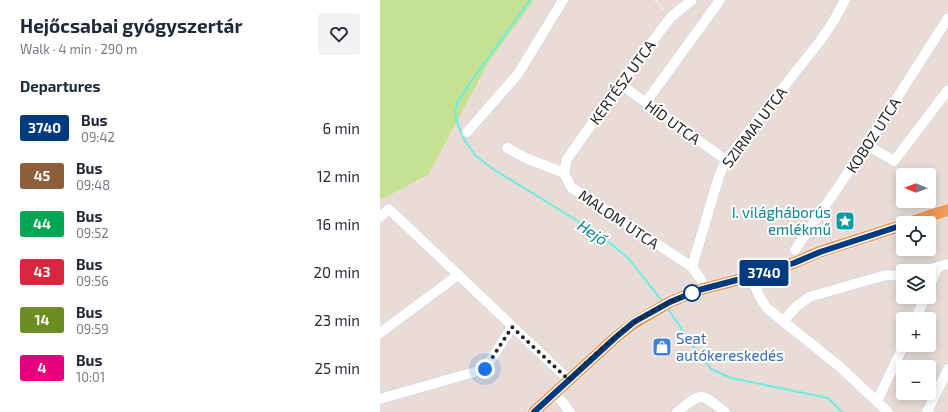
<!DOCTYPE html>
<html lang="en">
<head>
<meta charset="utf-8">
<style>
	:root { --surface:#fff; --page:#f2f2f3; --text:#1f2937; --muted:#747a83 }
	body { margin:0; font-family:"Exo 2",sans-serif; background:var(--page); color:var(--text); height:100vh; display:flex; flex-direction:column; font-size:15px; white-space:nowrap }
	* { box-sizing:border-box; margin:0 }
	p { font-size:13px; color:var(--muted) }
	.icon { flex:none; width:22px; height:22px; fill:none; stroke:currentColor; stroke-width:2; stroke-linecap:round; stroke-linejoin:round }
	.map { position:relative; flex:1; overflow:hidden }
	.sheet { display:flex; flex-direction:column; background:var(--surface); width:380px }
	.sheet>* { flex:none }
	.badge { padding:0 8px; border-radius:3px; font-size:14px; line-height:26px }
	.needle { width:26px; rotate:271deg }
	.fabs { position:absolute; left:516px; top:168px; display:grid; gap:8px }
	.fabs a { display:grid; place-items:center; width:40px; height:40px; border-radius:4px; background:var(--surface); box-shadow:0 2px 10px #0003; font-size:20px }
	.you { position:absolute; width:20px; height:20px; margin:-10px; border:3px solid #fff; border-radius:50%; background:#1a73e8; box-shadow:0 0 0 6px #1a73e833 }
	.map>.badge { position:absolute; translate:-50% -50%; box-shadow:0 0 0 2px #fff }
	h2 { padding:0 20px; font-size:15px; line-height:36px }
	.round { display:grid; place-items:center; flex:none; width:42px; height:42px; border-radius:4px; background:var(--page) }
	.headline { display:flex; align-items:center; justify-content:space-between; height:68px; padding:0 20px }
	h1 { font-size:19px; font-weight:700; line-height:30px }
	ul { padding:0; list-style:none }
	li { display:flex; align-items:center; gap:12px; height:48px; padding:0 20px }
	li div { flex:1 }
	li b { display:block; font-size:15px }
	li em { font-style:normal }
	li .badge { min-width:44px; font-weight:700; text-align:center }
	main { display:flex; flex:1; min-height:0 }
	.map>svg:first-child { display:block }
	.green { fill:#c7e193 }
	.lines { fill:none; stroke-linecap:round; stroke-linejoin:round }
	.stream { stroke:#69ede4; stroke-width:2 }
	.minor-casing { stroke:#c6d0d9; stroke-width:11 }
	.major-casing { stroke:#fff; stroke-width:13 }
	.path { stroke:#fff; stroke-width:1; stroke-dasharray:3 2; stroke-linecap:butt }
	.minor { stroke:#fff; stroke-width:10 }
	.major { stroke:#ef9a57; stroke-width:12 }
	.line-casing { stroke:#fff; stroke-width:9 }
	.line { stroke:#003b80; stroke-width:6 }
	.walk { stroke:#262626; stroke-width:4; stroke-dasharray:0 7.2 }
	.stop-dot { fill:#fff; stroke:#003b80; stroke-width:2 }
	.labels { text-anchor:middle; dominant-baseline:central; stroke-width:4; stroke-linejoin:round; paint-order:stroke }
	.street-label { font-size:15px; fill:#262626; stroke:#fff }
	.culture-label { font-size:15px; fill:#0d838f; stroke:#fff; text-anchor:end }
	.shop-label { font-size:15px; fill:#366cbe; stroke:#fff; text-anchor:start }
	.water-label { font-size:16px; font-style:italic; fill:#0e8486; stroke:#fff }
</style>
</head>
<body>
<main>
<section class="sheet">
<div class="headline"><div><h1>Hejőcsabai gyógyszertár</h1><p>Walk · 4 min · 290 m</p></div><a class="round"><svg class="icon" aria-label="heart" viewBox="0 0 24 24"><path d="M12 20l-8-8c-3-5 5-10 8-4 3-6 11-1 8 4z"/></svg></a></div>
<h2>Departures</h2>
<ul>
<li><span class="badge" style="background:#003b80;color:#fff">3740</span><div><b>Bus</b><p>09:42</p></div><em>6 min</em></li>
<li><span class="badge" style="background:#8b5e3c;color:#fff">45</span><div><b>Bus</b><p>09:48</p></div><em>12 min</em></li>
<li><span class="badge" style="background:#00a651;color:#fff">44</span><div><b>Bus</b><p>09:52</p></div><em>16 min</em></li>
<li><span class="badge" style="background:#d7263d;color:#fff">43</span><div><b>Bus</b><p>09:56</p></div><em>20 min</em></li>
<li><span class="badge" style="background:#6b8e23;color:#fff">14</span><div><b>Bus</b><p>09:59</p></div><em>23 min</em></li>
<li><span class="badge" style="background:#e6007e;color:#fff">4</span><div><b>Bus</b><p>10:01</p></div><em>25 min</em></li>
</ul>
</section>
<div class="map">
<svg width="568" height="412" viewBox="0 0 568 412">
	<rect width="100%" height="100%" fill="#e9dcd7"/>
	<polygon class="green" points="0,0 154,0 110,60 48,175 0,200"/>
	<g class="lines">
		<g class="stream">
			<polyline points="150,0 95,76 78,101 75,111 78,125 85,141 96,156 113,169 219,234 248,258 283,302"/>
			<polyline points="288,309 316,350 331,369 351,378 448,398 462,412"/>
		</g>
		<g class="minor-casing">
			<g id="minor">
				<polyline points="240,84 346,160"/>
				<polyline points="266,102 340,0"/>
				<polyline points="87,132 138,74 183,0"/>
				<polyline points="487,145 514,161 568,90"/>
				<polyline points="127,148 148,159 184,173 191,187 312,267 320,278 325,288"/>
				<polyline points="184,173 187,159 240,84 291,17 312,0"/>
				<polyline points="0,217 9,209 189,380"/>
				<polyline points="415,250 487,145 568,18"/>
				<polyline points="312,267 339,176 346,160 440,41 453,22 465,0"/>
				<polyline points="543,271 568,264"/>
				<path d="M372,276C376,289 379,299 388,309L459,366L508,412"/>
				<polyline points="549,288 558,267"/>
				<polyline points="536,319 545,297"/>
				<polyline points="403,321 416,307 429,297 506,275 523,276"/>
				<polyline points="0,333 78,275"/>
				<polyline points="175,393 190,412"/>
				<polyline points="0,399 105,369 132,327"/>
				<polyline points="497,401 524,345"/>
				<path d="M297,412C322,392 320,392 345,412"/>
				<polyline points="547,412 568,369"/>
			</g>
		</g>
		<g class="major-casing">
			<g id="major">
				<polyline points="528,223 568,210"/>
				<polyline points="154,412 236,337 254,323 290,302 319,290 384,273 414,263 439,252 523,225"/>
			</g>
		</g>
		<polyline class="path" points="275,0 285,11"/>
		<use href="#minor" class="minor"/>
		<use href="#major" class="major"/>
	</g>
	<g class="lines">
		<g class="line-casing">
			<polyline id="line" points="154,412 236,337 254,322 290,302 319,290 372,276 414,263 440,252 523,225"/>
		</g>
		<use href="#line" class="line"/>
		<path class="walk" d="M105,369L132,327L189,380C222,345 266,308 312,293"/>
	</g>
	<defs>
		<g id="sight-square" transform="scale(1)"><rect x="-9" y="-9" width="18" height="18" rx="4" fill="#0f9aa8" stroke="#fff"/><path d="M0-6L1.8-2.2L6-1.7L2.9 1.2L3.7 5.4L0 3.3L-3.7 5.4L-2.9 1.2L-6-1.7L-1.8-2.2Z" fill="#fff"/></g>
		<g id="shop-square" transform="scale(1)"><rect x="-9" y="-9" width="18" height="18" rx="4" fill="#3f7fe0" stroke="#fff"/><path d="M-5-2.5h2.3a2.7 3.5 0 0 1 5.4 0H5L5.5 6h-11ZM-1.5-2.5h3a1.5 2.3 0 0 0-3 0Z" fill="#fff"/></g>
	</defs>
	<g fill-rule="evenodd">
		<use href="#sight-square" x="465" y="221"/>
		<use href="#shop-square" x="282" y="347"/>
	</g>
	<circle class="stop-dot" cx="312" cy="293" r="8"/>
	<g class="labels">
		<g class="street-label">
			<text transform="translate(242 82) rotate(-54)">KERTÉSZ UTCA</text>
			<text transform="translate(293 122) rotate(36)">HÍD UTCA</text>
			<text transform="translate(374 127) rotate(-53)">SZIRMAI UTCA</text>
			<text transform="translate(493 135) rotate(-57)">KOBOZ UTCA</text>
			<text transform="translate(239 219) rotate(34)">MALOM UTCA</text>
		</g>
		<g class="culture-label">
			<text x="451" y="212">I. világháborús<tspan x="451" dy="17">emlékmű</tspan></text>
		</g>
		<g class="shop-label">
			<text x="296" y="338">Seat<tspan x="296" dy="17">autókereskedés</tspan></text>
		</g>
		<g class="water-label">
			<text transform="translate(213 232) rotate(34)">Hejő</text>
		</g>
	</g>
</svg>
<div class="fabs">
<a><svg class="needle" viewBox="-14 -14 28 28"><path d="M0-13l5 13h-10z" fill="#e53935"/><path d="M0 13l5-13h-10z" fill="#747a83"/></svg></a>
<a><svg class="icon" aria-label="locate" viewBox="0 0 24 24"><circle cx="12" cy="12" r="6"/><path d="M12 2v4M12 18v4M2 12h4M18 12h4"/></svg></a>
<a><svg class="icon" aria-label="layers" viewBox="0 0 24 24"><path d="M12 4l9 5-9 5-9-5zM3 14l9 5 9-5"/></svg></a>
<a>+</a>
<a>−</a>
</div>
<div class="you" style="left:105px;top:369px"></div>
<b class="badge" style="left:384px;top:273px;background:#003b80;color:#fff">3740</b>
</div>
</main>
</body>
</html>
